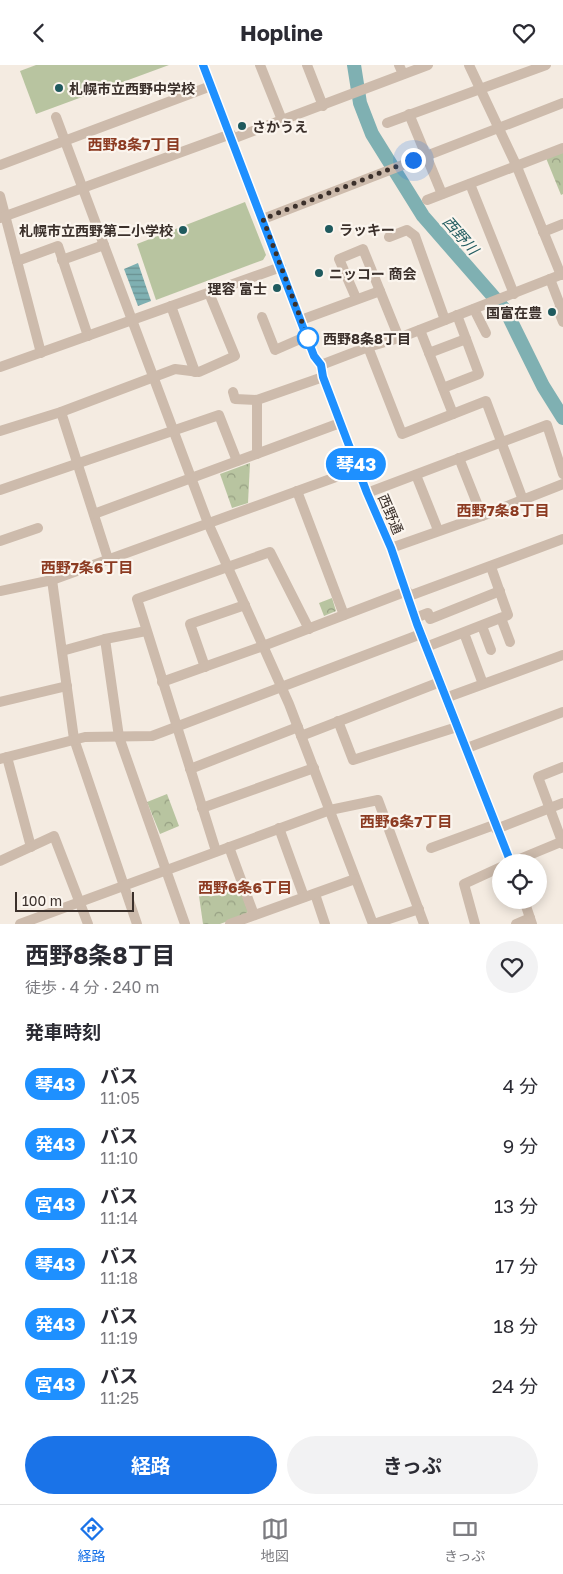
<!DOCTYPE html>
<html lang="ja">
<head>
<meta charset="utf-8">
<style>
	:root { --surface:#fff; --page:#f2f2f3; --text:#2b2b33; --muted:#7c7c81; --line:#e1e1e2; --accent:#1a73e8 }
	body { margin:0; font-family:"Golos Text","Noto Sans JP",sans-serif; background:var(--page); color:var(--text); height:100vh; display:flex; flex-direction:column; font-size:19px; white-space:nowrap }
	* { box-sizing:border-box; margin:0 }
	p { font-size:16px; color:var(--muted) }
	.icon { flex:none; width:28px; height:28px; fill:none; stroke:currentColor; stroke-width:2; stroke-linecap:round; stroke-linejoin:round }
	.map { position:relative; height:859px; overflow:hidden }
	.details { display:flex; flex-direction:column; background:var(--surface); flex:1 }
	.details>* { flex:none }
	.badge { padding:0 10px; border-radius:16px; font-size:18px; line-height:32px }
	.buttons { position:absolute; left:492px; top:789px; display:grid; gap:10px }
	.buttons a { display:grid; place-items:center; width:55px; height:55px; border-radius:50%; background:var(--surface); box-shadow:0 2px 12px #0003; font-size:25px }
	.scale { position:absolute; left:15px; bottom:12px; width:119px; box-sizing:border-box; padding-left:5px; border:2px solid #3b302b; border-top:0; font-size:14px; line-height:18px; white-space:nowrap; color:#3b302b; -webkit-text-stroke:4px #fbf5ee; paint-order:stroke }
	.you { position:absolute; width:25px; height:25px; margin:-12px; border:4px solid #fff; border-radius:50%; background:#1a73e8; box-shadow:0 0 0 8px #1a73e833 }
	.map>.badge { position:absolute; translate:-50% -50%; box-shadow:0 0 0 2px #fff }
	h2 { padding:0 25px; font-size:19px; line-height:45px }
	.round { display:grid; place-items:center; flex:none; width:52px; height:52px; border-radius:26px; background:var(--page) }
	.headline { display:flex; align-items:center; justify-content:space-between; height:85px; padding:0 25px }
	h1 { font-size:24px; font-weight:700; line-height:38px }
	.action { display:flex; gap:10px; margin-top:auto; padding:10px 25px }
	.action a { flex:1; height:58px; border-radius:30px; background:var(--accent); color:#fff; font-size:20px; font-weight:700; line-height:58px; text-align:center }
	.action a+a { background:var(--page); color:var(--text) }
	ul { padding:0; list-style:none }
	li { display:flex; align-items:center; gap:15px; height:60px; padding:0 25px }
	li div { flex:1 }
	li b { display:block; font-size:19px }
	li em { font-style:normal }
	li .badge { min-width:55px; font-weight:700; text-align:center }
	header { display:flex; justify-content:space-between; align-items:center; height:65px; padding:0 25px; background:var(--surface); font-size:22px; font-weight:700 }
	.tabs { display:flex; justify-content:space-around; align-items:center; height:70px; border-top:1px solid var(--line); background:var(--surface); font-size:14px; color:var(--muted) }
	.tabs a { display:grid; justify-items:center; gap:2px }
	.tabs .current { color:var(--accent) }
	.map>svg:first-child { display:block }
	.grass { fill:#b8c4a0 }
	.park { fill:url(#park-crowns) }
	.water { fill:url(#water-rules) }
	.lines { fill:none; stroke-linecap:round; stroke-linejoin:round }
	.river { stroke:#7fb0b2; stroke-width:14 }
	.minor { stroke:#cdbbac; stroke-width:10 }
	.line-casing { stroke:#fff; stroke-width:11 }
	.line { stroke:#1e90ff; stroke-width:8 }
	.walk { stroke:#3b302b; stroke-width:5; stroke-dasharray:0 9 }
	.poi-dot { fill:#1f5a5e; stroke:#fbf5ee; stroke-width:2 }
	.stop-dot { fill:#fff; stroke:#1e90ff; stroke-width:2.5 }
	.labels { text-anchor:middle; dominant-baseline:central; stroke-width:4.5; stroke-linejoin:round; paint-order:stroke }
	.poi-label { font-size:14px; font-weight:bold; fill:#3b302b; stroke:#fbf5ee; text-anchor:start }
	.stop-label { font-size:14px; font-weight:bold; fill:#3b302b; stroke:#fbf5ee; text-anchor:start }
	.street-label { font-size:14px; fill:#3b302b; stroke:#fbf5ee }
	.neighbourhood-label { font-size:15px; font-weight:bold; fill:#8c3b22; stroke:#fbf5ee }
	.water-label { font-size:15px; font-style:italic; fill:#1f5a5e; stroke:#fbf5ee }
</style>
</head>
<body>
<header><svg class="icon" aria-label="back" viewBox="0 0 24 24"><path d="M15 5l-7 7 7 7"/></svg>Hopline<svg class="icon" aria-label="heart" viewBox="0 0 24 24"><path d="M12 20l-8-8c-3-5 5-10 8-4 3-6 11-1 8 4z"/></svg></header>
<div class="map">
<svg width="563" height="859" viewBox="0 0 563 859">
	<defs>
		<pattern id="park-crowns" width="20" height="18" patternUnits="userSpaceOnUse" patternTransform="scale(1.25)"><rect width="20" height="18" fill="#b8c4a0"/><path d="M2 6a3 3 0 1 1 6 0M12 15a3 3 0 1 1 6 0" fill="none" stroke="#97a083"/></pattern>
		<pattern id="water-rules" width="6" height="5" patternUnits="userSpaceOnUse" patternTransform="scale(1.25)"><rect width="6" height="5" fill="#7fb0b2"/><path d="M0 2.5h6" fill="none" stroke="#699091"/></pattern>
	</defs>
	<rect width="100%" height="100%" fill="#f4ebe1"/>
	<g class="grass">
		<polygon points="36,0 169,0 36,49 20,6"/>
		<polygon points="245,137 266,190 263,195 156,235 137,179"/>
	</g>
	<g class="park">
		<polygon points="563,87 563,129 561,130 546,93"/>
		<polygon points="250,398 248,438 232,443 220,409"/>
		<polygon points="332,533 336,546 324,551 319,538"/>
		<polygon points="167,729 179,761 160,769 147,737"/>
		<polygon points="237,817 248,846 247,849 220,859 203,859 199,831"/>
	</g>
	<polygon class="water" points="138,198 151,236 138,241 124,204"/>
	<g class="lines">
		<polyline class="river" points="354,0 360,38 372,69 423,151 506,246 543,321 563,353"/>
		<g class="minor">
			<polyline points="203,0 314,291 321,300 323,312 367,428 391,483 415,553 511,798"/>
			<polyline points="260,0 282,55"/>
			<polyline points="307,0 323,41"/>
			<polyline points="399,0 403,9"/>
			<polyline points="469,0 517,102 561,210"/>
			<polyline points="409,49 442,129"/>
			<polyline points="56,52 208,458 289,639 373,859"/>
			<polyline points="387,58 546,0"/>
			<polyline points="232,74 428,0"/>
			<polyline points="0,100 211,21"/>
			<polyline points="470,119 514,229"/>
			<polyline points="0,131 41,288"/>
			<polyline points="427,135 563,83"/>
			<polyline points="0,153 231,69"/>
			<polyline points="263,154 563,38"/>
			<polyline points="543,167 563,159"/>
			<polyline points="389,172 407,165 415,171 445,255"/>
			<polyline points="62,195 104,180"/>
			<polyline points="17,196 58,181 88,271"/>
			<polyline points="550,214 560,240 559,247 563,257"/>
			<polyline points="356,233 339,194 363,184 399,273"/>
			<polyline points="171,241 195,307"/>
			<polyline points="474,244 486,268"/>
			<polyline points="457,250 466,274"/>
			<polyline points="262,252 275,285 307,271"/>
			<polyline points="301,255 380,226"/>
			<polyline points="420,265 453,349"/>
			<polyline points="368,282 402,369 486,336 523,435"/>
			<polyline points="429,288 466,274 479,309 443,323"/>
			<polyline points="321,300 368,282 399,273 563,209"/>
			<polyline points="0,302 281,202"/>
			<polyline points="233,327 235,334 257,335"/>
			<polyline points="61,347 108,494"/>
			<polyline points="0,366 61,347 175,304 199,307 235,291 209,228"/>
			<polyline points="257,389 257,335 323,312"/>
			<polyline points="459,393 482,451"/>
			<polyline points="416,410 438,465"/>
			<polyline points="0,425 219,350 237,396"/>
			<polyline points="297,426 344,550"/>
			<polyline points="367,428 547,360 563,409"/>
			<polyline points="94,449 340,358"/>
			<polyline points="0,476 38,463"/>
			<polyline points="391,483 482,451 563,419"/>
			<polyline points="52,515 74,674 137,859"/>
			<polyline points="0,526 52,515 358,404"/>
			<polyline points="409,531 563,474"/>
			<polyline points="415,553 428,548 430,554 500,526"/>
			<polyline points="501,553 510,577"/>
			<polyline points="482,561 491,585"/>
			<polyline points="464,568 483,619"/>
			<polyline points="105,574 119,672 185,859"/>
			<polyline points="426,582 508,550 491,502"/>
			<polyline points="62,586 105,574 146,566"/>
			<polyline points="205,602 190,559 245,540"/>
			<polyline points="162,617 263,581 407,526"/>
			<polyline points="448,632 563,590"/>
			<polyline points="0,637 67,621"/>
			<polyline points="338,656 353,695 457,662"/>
			<polyline points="301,671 440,617"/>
			<polyline points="467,683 563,647"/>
			<polyline points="7,692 31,782"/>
			<polyline points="0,694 85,672 152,671 421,569"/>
			<polyline points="563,702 538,712 563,779"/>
			<polyline points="190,704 298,662"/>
			<polyline points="202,743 314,703"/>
			<polyline points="279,763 304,832"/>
			<polyline points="496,764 563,738"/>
			<polyline points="229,782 254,850"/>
			<polyline points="431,783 494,760"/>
			<polyline points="216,786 137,534 270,487 309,564"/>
			<polyline points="0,796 54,771 88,859"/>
			<polyline points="510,798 563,776"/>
			<polyline points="315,829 325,859"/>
			<polyline points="524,835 532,859"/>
			<polyline points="20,859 330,745 378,735 424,859"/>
			<polyline points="230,859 355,814"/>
			<polyline points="374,859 419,844"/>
			<polyline points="475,859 464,819 501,802"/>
			<polyline points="516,859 530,853"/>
		</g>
	</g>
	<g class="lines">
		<g class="line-casing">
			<polyline id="line" points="203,0 314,291 321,300 323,312 367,428 391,483 417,559 511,798"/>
		</g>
		<use href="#line" class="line"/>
		<polyline class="walk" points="308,273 263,154 413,95"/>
	</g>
	<g class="poi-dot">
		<circle cx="59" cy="23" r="5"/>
		<circle cx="242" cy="61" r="5"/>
		<circle cx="329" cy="164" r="5"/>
		<circle cx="183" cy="165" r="5"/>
		<circle cx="319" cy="208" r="5"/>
		<circle cx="277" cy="223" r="5"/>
		<circle cx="552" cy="247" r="5"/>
	</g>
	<circle class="stop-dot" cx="308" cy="273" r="10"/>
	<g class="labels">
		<g class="poi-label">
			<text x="69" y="23">札幌市立西野中学校</text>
			<text x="252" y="61">さかうえ</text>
			<text x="339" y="164">ラッキー</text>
			<text x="173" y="165" text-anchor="end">札幌市立西野第二小学校</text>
			<text x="329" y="208">ニッコー 商会</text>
			<text x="267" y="223" text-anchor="end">理容 富士</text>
			<text x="542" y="247" text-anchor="end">国富在豊</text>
		</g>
		<g class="stop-label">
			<text x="323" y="273">西野8条8丁目</text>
		</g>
		<g class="street-label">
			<text transform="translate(391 449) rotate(67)">西野通</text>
		</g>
		<g class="neighbourhood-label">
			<text x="134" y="79">西野8条7丁目</text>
			<text x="503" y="445">西野7条8丁目</text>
			<text x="87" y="502">西野7条6丁目</text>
			<text x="406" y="756">西野6条7丁目</text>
			<text x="245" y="822">西野6条6丁目</text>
		</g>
		<g class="water-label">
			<text transform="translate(461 170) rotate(49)">西野川</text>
		</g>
	</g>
</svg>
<div class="buttons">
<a><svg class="icon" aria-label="locate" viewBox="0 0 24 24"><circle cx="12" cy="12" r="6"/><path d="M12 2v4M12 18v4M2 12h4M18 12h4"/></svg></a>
</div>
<div class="scale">100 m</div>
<div class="you" style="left:413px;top:95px"></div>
<b class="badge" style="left:356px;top:399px;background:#1e90ff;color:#fff">琴43</b>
</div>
<section class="details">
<div class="headline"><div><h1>西野8条8丁目</h1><p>徒歩 · 4 分 · 240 m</p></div><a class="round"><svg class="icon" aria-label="heart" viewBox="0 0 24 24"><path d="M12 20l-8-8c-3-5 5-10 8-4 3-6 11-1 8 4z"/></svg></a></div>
<h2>発車時刻</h2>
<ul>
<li><span class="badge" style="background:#1e90ff;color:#fff">琴43</span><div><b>バス</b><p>11:05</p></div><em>4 分</em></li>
<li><span class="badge" style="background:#1e90ff;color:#fff">発43</span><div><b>バス</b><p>11:10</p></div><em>9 分</em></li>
<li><span class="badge" style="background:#1e90ff;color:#fff">宮43</span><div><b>バス</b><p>11:14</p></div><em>13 分</em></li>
<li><span class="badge" style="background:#1e90ff;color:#fff">琴43</span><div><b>バス</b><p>11:18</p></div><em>17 分</em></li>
<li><span class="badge" style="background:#1e90ff;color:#fff">発43</span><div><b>バス</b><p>11:19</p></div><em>18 分</em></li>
<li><span class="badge" style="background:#1e90ff;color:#fff">宮43</span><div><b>バス</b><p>11:25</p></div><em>24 分</em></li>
</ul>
<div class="action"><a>経路</a><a>きっぷ</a></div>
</section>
<nav class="tabs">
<a class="current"><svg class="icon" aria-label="directions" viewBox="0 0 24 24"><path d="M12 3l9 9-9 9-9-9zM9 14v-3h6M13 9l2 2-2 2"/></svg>経路</a>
<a><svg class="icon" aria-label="map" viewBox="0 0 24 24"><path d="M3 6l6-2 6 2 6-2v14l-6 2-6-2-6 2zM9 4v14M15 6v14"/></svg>地図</a>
<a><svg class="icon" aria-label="tickets" viewBox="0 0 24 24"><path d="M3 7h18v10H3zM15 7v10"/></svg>きっぷ</a>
</nav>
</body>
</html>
